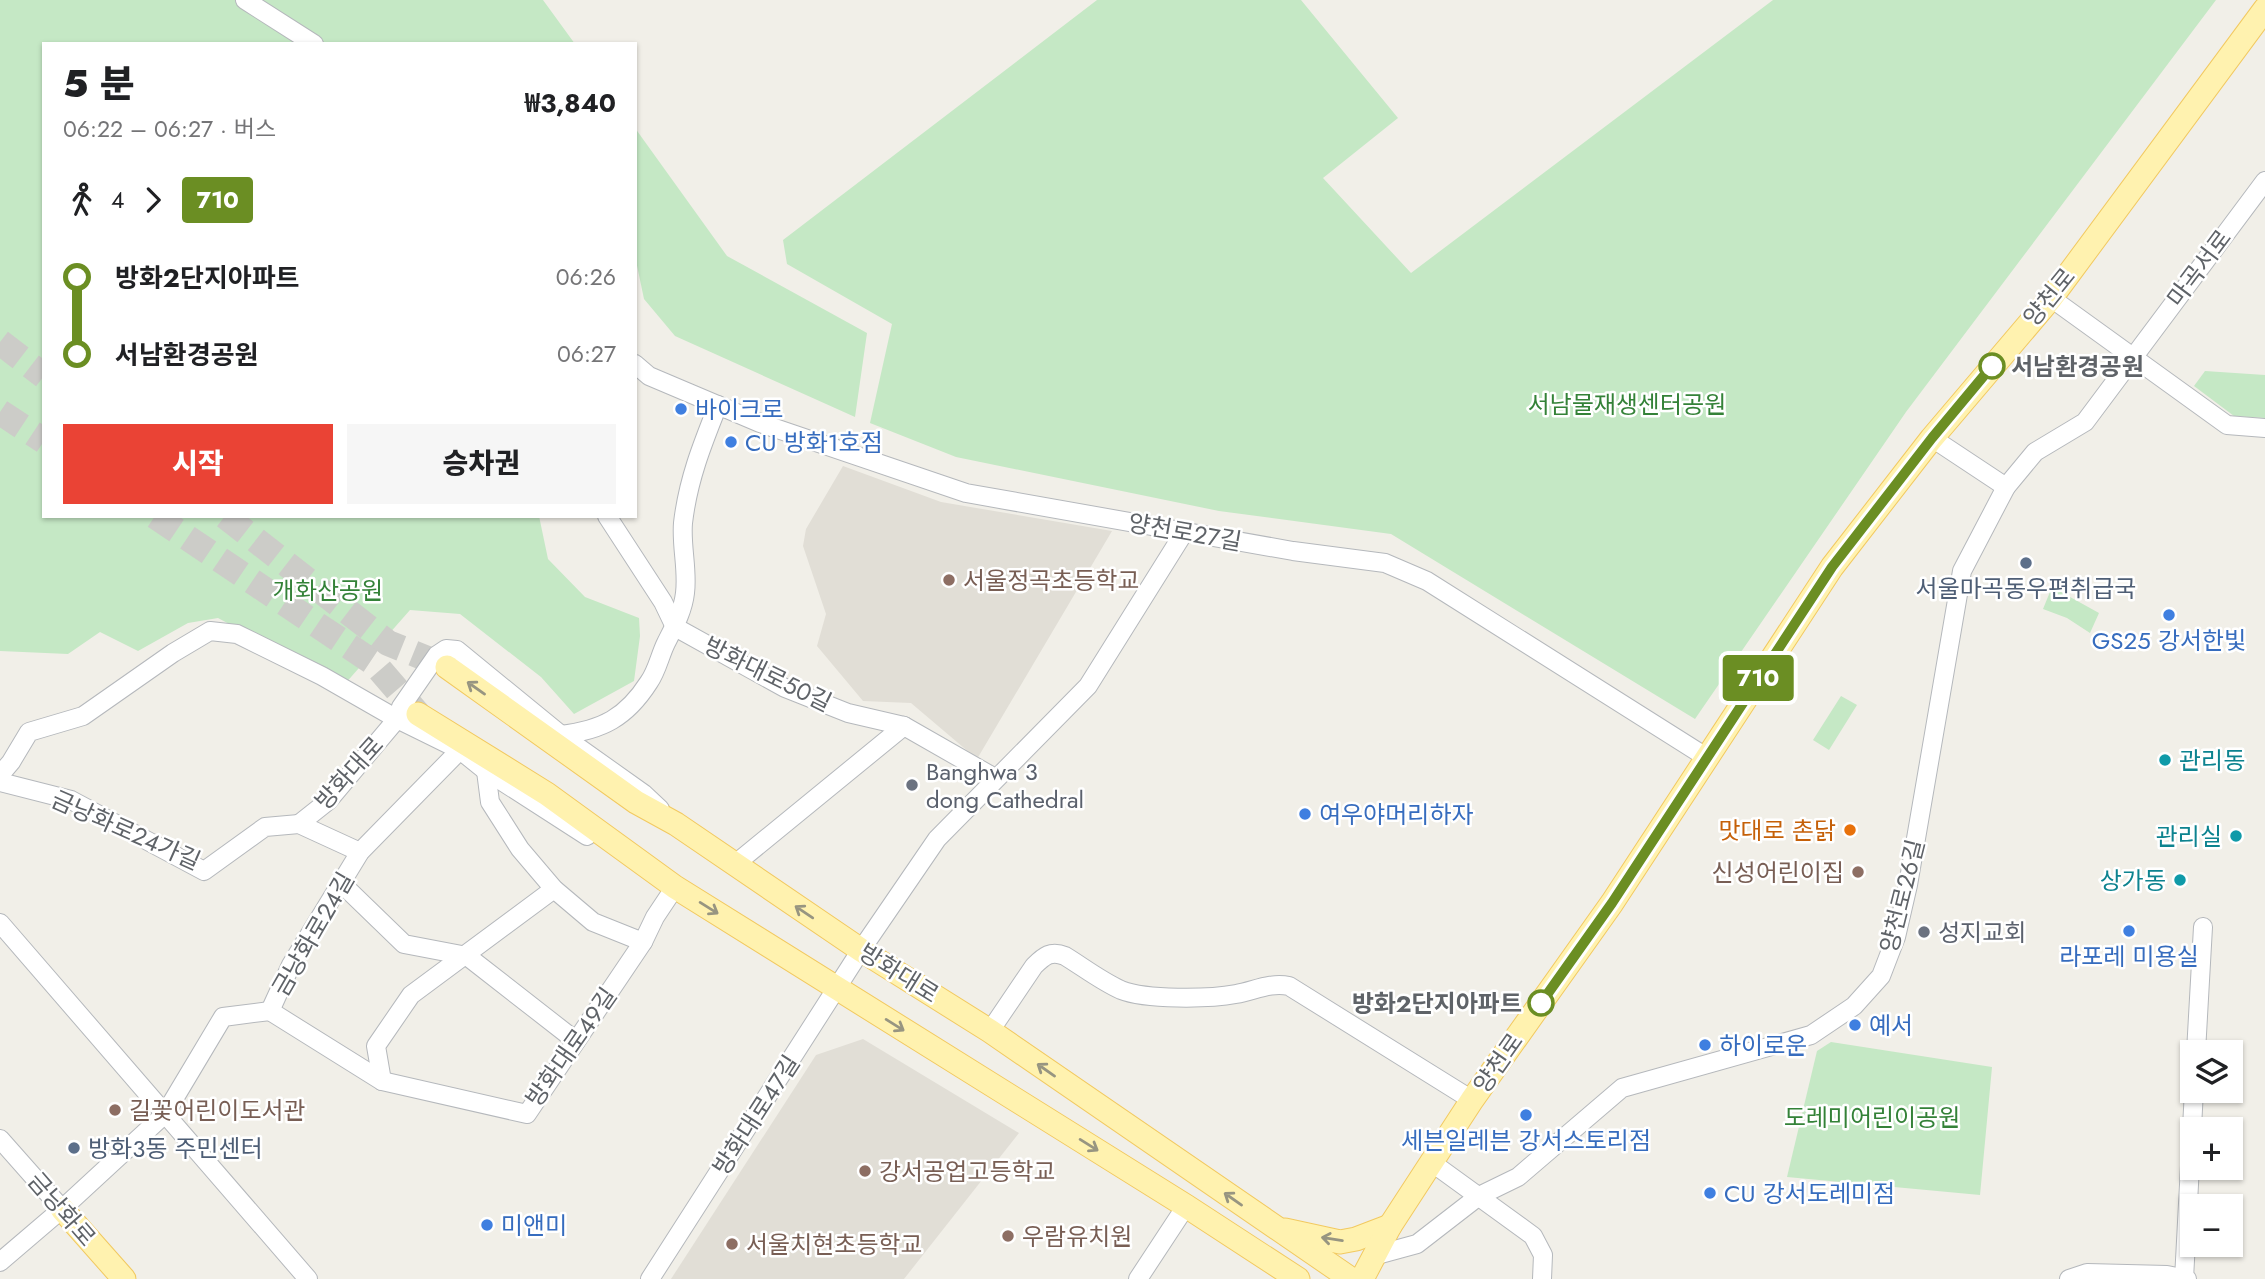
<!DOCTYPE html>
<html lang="ko">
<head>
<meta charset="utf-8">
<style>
	:root { --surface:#fff; --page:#f6f6f6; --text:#202124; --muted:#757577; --accent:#ea4335 }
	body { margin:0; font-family:Jost,"Noto Sans KR",sans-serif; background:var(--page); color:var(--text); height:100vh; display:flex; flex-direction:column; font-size:26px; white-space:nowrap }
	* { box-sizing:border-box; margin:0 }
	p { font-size:23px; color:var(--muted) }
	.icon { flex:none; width:38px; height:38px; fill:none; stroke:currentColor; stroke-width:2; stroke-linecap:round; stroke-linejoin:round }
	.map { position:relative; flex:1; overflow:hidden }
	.sheet { position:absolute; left:42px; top:42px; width:595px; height:476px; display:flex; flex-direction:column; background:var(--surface); border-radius:0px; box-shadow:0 2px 5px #0004 }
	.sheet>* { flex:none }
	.badge { padding:0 14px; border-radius:5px; font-size:24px; line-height:46px }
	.tools { position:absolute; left:2180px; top:1040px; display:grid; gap:14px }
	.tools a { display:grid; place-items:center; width:63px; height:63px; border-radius:0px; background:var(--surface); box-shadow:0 2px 5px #0004; font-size:35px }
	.map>.badge { position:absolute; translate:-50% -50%; box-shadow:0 0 0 4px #fff }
	.legs { display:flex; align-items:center; gap:10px; height:77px; padding:0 21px; font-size:23px }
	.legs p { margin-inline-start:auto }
	.head { display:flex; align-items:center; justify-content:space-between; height:119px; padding:0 21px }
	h1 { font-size:38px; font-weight:800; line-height:52px }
	.button { display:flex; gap:14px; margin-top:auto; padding:14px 21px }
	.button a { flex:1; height:80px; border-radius:0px; background:var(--accent); color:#fff; font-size:28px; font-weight:800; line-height:80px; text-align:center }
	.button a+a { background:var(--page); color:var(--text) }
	ul { padding:0 21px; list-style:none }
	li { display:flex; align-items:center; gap:24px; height:77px; font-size:26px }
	li i { display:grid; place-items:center; width:10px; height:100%; margin:0 9px; background:currentColor }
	li i::after { content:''; width:18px; height:18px; margin:-9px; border:5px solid; border-radius:50%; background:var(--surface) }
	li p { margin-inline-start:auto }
	li:first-child i { background:linear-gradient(#0000 50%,currentColor 0) }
	li:last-child i { background:linear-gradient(currentColor 50%,#0000 0) }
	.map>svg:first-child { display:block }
	.education { fill:#e1ded6 }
	.green { fill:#c5e8c5 }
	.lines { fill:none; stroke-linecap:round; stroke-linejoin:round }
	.highway-tunnel { stroke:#ccccc8; stroke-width:26; stroke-dasharray:26 13; stroke-linecap:butt }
	.minor-casing { stroke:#b5b8bc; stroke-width:20 }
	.major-casing { stroke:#f2c960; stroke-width:25 }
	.minor { stroke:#fff; stroke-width:18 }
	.major { stroke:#fff2af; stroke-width:23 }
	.oneway { stroke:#979581 }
	.line-1-casing { stroke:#fff; stroke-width:16 }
	.line-1 { stroke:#6b8e23; stroke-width:10 }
	.stop-1-dot { fill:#fff; stroke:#6b8e23; stroke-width:3.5 }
	.shop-dot { fill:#3f7fe0; stroke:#fff; stroke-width:2.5 }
	.service-dot { fill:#5c6f8a; stroke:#fff; stroke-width:2.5 }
	.education-dot { fill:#8d6e63; stroke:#fff; stroke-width:2.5 }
	.culture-dot { fill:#0f9aa8; stroke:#fff; stroke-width:2.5 }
	.worship-dot { fill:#6b7280; stroke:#fff; stroke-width:2.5 }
	.food-dot { fill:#e8710a; stroke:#fff; stroke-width:2.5 }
	.labels { text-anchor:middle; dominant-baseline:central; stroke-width:5; stroke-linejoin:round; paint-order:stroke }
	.street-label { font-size:24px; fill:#5f6368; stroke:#fff }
	.stop-label { font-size:24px; font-weight:bold; fill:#5f6368; stroke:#fff; text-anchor:start }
	.park-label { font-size:24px; fill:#348238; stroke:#fff }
	.shop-label { font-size:24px; fill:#366cbe; stroke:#fff; text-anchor:start }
	.education-label { font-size:24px; fill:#785e54; stroke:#fff; text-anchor:start }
	.service-label { font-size:24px; fill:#4e5e75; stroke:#fff }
	.culture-label { font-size:24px; fill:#0d838f; stroke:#fff; text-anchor:end }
	.worship-label { font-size:24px; fill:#5b616d; stroke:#fff; text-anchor:start }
	.food-label { font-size:24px; fill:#c56008; stroke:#fff; text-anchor:end }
</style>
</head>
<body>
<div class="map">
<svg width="2265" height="1279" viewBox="0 0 2265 1279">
	<rect width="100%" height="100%" fill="#f1efe8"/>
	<g class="education">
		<polygon points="843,466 941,502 1112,531 977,759 911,703 863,701 817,646 826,614 803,546 806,529"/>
		<polygon points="863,1039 1019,1133 904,1279 671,1279 816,1055"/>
	</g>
	<g class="green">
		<polygon points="0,0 543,0 575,44 44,44 44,516 539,516 548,559 585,597 639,618 640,636 634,681 574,714 541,677 460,614 410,610 344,685 218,618 188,623 138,651 100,632 68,654 0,651"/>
		<polygon points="1097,0 1301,0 1398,118 1323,178 1411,273 1773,0 2216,0 1906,412 1695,719 1391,534 1219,511 956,457 870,423 892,324 787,264 783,240"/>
		<polygon points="635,128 727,256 867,333 855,417 675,336 644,299 635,256"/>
		<polygon points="2205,371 2265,375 2265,418 2234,416 2194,386"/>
		<polygon points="2052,587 2099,613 2090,633 2067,618 2043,609"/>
		<polygon points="1841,696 1857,705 1829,750 1813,740"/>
		<polygon points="1831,1042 1992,1067 1980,1195 1787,1177 1817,1051"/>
	</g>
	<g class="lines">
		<g class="highway-tunnel">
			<polyline points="0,342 44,376"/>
			<polyline points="0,412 44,441"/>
			<polyline points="155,516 374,663 418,714"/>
			<polyline points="225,516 388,643 447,667"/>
		</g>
		<g class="minor-casing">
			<g id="minor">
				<polyline points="245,0 314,44"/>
				<polyline points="2051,298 2227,425 2265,428"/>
				<polyline points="635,364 649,376 760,423 966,493 1293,551 1385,563 1427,581 1706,757"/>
				<polyline points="1932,438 2006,487"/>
				<polyline points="607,516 663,602 675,627 785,688 848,713 904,726"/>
				<path d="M561,735C602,730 626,718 649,682C657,671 660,655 666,643C674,627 683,611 685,593C688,570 681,546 683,523C688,480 702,445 718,405"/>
				<polyline points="486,771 490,802 520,849 554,889 593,922 643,942"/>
				<polyline points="0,775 11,762 29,732 83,716 173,653 210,631 237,634 322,676 397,719 328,801 299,824"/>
				<polyline points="0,782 71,800 204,871 265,827 299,824 360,852"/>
				<polyline points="587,836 486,771 460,750 397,719 401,707 437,655 446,649 457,650 561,735 644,794 660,809"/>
				<polyline points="734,865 904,726 995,778"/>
				<polyline points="341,883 404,944 467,956 576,1041"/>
				<polyline points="0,923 308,1279"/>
				<polyline points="270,1011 382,1081 527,1114 643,942 655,917 675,887"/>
				<polyline points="270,1011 291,965 360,852 460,750"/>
				<path d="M990,1031L1034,966C1044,956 1051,950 1065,956C1083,967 1101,981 1121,990C1146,1000 1209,999 1236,994C1254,991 1270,982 1289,986L1472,1100"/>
				<polyline points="2196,1052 2203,927"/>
				<polyline points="382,1081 376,1046 411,995 554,889"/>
				<polyline points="0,1139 62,1209"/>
				<polyline points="1431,1162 1533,1236 1543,1255 1542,1279"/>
				<polyline points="1373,1256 1417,1244 1479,1196 1518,1177 1622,1088 1811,1035 1854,1006 1881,976 1896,937 1908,885 1962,571 2006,487 2035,452 2085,422 2265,181"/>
				<polyline points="0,1262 62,1209 165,1114 223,1017 270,1011"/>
				<polyline points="650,1279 861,950 937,839 1088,686 1185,531"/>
				<polyline points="1138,1279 1186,1206"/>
				<polyline points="2069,1279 2087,1273 2167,1275 2187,1279"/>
				<polyline points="2184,1279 2194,1090"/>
			</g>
		</g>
		<g class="major-casing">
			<g id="major">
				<polyline points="447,667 636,802 676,824 861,950 990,1031 1351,1279"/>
				<polyline points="418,714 547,794 675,887 1186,1206 1298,1279"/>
				<polyline points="62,1209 124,1279"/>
				<polyline points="1285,1230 1340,1242 1356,1239 1390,1226"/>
				<polyline points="1362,1279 1390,1226 1472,1100 1612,903 1832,567 1932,438 2051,298 2265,9"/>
			</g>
		</g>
		<use href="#minor" class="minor"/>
		<use href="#major" class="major"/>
	</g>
	<defs><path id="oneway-shaft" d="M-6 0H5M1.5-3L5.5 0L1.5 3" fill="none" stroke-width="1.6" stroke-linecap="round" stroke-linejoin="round" transform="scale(1.75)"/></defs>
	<g class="oneway">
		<use href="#oneway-shaft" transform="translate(476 688) rotate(-145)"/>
		<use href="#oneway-shaft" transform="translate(709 908) rotate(32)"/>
		<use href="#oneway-shaft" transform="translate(804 912) rotate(-146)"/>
		<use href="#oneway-shaft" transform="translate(895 1025) rotate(32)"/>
		<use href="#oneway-shaft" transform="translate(1046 1070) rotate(-145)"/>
		<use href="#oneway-shaft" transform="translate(1089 1145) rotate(32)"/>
		<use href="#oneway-shaft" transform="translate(1233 1199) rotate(-145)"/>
		<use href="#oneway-shaft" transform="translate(1332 1239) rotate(-171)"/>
	</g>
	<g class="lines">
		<g class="line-1-casing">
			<polyline id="line-1" points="1541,1003 1612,903 1832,567 1932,438 1992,366"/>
		</g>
		<use href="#line-1" class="line-1"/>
	</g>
	<g class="stop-1-dot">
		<circle cx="1992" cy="366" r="12"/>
		<circle cx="1541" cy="1003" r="12"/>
	</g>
	<g class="shop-dot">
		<circle cx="681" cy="409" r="7"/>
		<circle cx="731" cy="442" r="7"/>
		<circle cx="2169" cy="615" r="7"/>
		<circle cx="1305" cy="814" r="7"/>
		<circle cx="2129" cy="931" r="7"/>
		<circle cx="1855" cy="1025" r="7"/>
		<circle cx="1705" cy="1045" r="7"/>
		<circle cx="1526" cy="1115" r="7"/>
		<circle cx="1710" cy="1193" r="7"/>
		<circle cx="487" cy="1225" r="7"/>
	</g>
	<g class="service-dot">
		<circle cx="2026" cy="563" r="7"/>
		<circle cx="74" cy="1148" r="7"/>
	</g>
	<g class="education-dot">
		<circle cx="949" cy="580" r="7"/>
		<circle cx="1858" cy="872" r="7"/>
		<circle cx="115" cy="1110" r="7"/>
		<circle cx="865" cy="1171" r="7"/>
		<circle cx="1008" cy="1236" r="7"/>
		<circle cx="732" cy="1244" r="7"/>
	</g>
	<g class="culture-dot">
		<circle cx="2165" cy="760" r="7"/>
		<circle cx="2236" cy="836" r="7"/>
		<circle cx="2180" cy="880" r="7"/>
	</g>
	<g class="worship-dot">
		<circle cx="912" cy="785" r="7"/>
		<circle cx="1924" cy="932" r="7"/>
	</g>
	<circle class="food-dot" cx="1850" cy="830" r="7"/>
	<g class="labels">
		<g class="street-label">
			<text transform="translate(2199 268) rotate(-53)">마곡서로</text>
			<text transform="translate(2049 297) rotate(-51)">양천로</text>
			<text transform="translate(1185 532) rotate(10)">양천로27길</text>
			<text transform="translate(768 674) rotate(26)">방화대로50길</text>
			<text transform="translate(349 773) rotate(-48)">방화대로</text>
			<text transform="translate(126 830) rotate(24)">금낭화로24가길</text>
			<text transform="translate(1902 896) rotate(-76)">양천로26길</text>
			<text transform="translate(313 934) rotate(-60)">금낭화로24길</text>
			<text transform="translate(899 973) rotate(32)">방화대로</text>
			<text transform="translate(571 1047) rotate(-55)">방화대로49길</text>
			<text transform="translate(1498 1063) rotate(-55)">양천로</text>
			<text transform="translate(756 1115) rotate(-57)">방화대로47길</text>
			<text transform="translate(62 1209) rotate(49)">금낭화로</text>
		</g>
		<g class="stop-label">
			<text x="2011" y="366">서남환경공원</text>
			<text x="1522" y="1003" text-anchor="end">방화2단지아파트</text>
		</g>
		<g class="park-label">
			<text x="1627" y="404">서남물재생센터공원</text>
			<text x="328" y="590">개화산공원</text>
			<text x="1872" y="1117">도레미어린이공원</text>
		</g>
		<g class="shop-label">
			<text x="695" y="409">바이크로</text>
			<text x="745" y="442">CU 방화1호점</text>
			<text x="2169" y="640" text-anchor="middle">GS25 강서한빛</text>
			<text x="1319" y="814">여우야머리하자</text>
			<text x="2129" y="956" text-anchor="middle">라포레 미용실</text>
			<text x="1869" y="1025">예서</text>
			<text x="1719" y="1045">하이로운</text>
			<text x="1526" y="1140" text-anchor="middle">세븐일레븐 강서스토리점</text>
			<text x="1724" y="1193">CU 강서도레미점</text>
			<text x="501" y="1225">미앤미</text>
		</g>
		<g class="education-label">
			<text x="963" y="580">서울정곡초등학교</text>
			<text x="1844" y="872" text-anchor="end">신성어린이집</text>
			<text x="129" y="1110">길꽃어린이도서관</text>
			<text x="879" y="1171">강서공업고등학교</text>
			<text x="1022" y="1236">우람유치원</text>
			<text x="746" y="1244">서울치현초등학교</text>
		</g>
		<g class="service-label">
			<text x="2026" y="588">서울마곡동우편취급국</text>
			<text x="88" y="1148" text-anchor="start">방화3동 주민센터</text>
		</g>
		<g class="culture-label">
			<text x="2179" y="760" text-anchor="start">관리동</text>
			<text x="2222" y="836">관리실</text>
			<text x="2166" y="880">상가동</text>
		</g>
		<g class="worship-label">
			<text x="926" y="771">Banghwa 3<tspan x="926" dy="28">dong Cathedral</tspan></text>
			<text x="1938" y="932">성지교회</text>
		</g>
		<g class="food-label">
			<text x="1836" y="830">맛대로 촌닭</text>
		</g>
	</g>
</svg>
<div class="tools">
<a><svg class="icon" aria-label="layers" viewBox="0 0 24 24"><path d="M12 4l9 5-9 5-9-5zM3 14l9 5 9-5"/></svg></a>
<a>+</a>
<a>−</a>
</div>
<b class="badge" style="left:1758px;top:678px;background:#6b8e23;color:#fff">710</b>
<section class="sheet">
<div class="head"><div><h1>5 분</h1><p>06:22 – 06:27 · 버스</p></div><b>₩3,840</b></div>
<div class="legs"><svg class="icon" aria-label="walk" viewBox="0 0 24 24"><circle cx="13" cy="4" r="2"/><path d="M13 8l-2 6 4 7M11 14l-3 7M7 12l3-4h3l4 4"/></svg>4<svg class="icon" aria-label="forward" viewBox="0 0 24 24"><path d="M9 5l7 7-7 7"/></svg><b class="badge" style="background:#6b8e23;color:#fff">710</b></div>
<ul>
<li><i style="color:#6b8e23"></i><b>방화2단지아파트</b><p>06:26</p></li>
<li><i style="color:#6b8e23"></i><b>서남환경공원</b><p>06:27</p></li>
</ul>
<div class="button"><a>시작</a><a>승차권</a></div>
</section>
</div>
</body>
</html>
